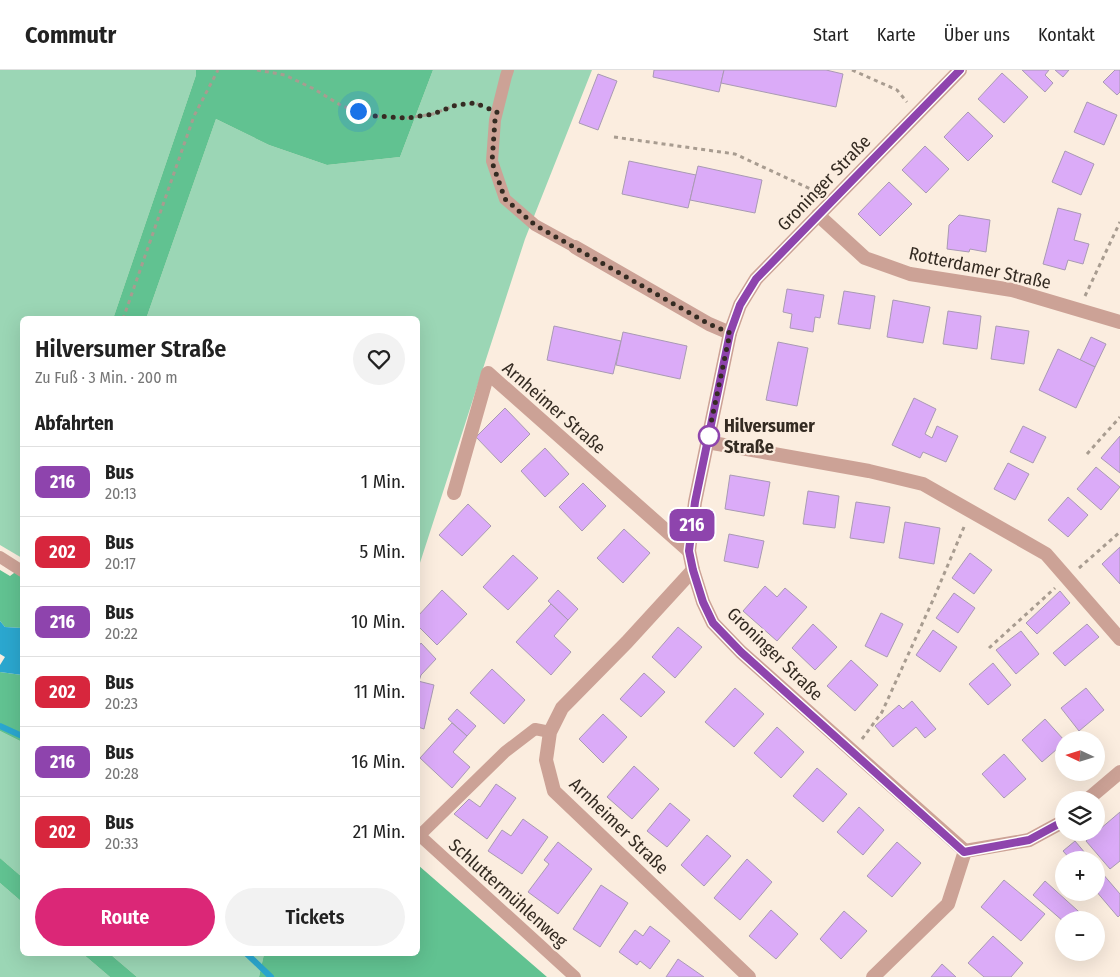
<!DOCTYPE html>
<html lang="de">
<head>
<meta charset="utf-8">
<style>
	:root { --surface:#fff; --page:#f2f2f2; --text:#222; --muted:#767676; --line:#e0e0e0; --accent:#db2777 }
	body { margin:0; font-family:"Fira Sans Condensed",sans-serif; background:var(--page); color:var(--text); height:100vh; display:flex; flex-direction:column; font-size:19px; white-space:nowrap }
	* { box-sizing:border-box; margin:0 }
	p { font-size:16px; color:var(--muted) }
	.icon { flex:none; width:28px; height:28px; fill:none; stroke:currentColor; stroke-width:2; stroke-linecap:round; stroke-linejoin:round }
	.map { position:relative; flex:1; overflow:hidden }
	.details { position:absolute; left:20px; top:246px; width:400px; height:640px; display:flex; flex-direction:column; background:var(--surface); border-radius:8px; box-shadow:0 5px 20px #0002 }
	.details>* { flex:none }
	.badge { padding:0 10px; border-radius:8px; font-size:18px; line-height:32px }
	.needle { width:32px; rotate:274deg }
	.fabs { position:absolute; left:1055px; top:661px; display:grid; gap:10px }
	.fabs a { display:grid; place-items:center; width:50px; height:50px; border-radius:50%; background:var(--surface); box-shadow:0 5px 20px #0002; font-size:25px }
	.you { position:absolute; width:25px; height:25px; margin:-12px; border:4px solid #fff; border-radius:50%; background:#1a73e8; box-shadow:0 0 0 8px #1a73e833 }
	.map>.badge { position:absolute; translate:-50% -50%; box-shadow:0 0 0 2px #fff }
	h2 { padding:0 15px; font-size:19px; line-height:45px }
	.round { display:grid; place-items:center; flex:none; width:52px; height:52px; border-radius:26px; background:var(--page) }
	.overview { display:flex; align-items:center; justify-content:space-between; height:85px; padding:0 15px }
	h1 { font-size:24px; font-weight:600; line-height:38px }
	.action { display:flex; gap:10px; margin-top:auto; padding:10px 15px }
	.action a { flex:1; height:58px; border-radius:30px; background:var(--accent); color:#fff; font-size:20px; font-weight:600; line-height:58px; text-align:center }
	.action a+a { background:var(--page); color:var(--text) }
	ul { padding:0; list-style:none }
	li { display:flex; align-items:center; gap:15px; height:70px; padding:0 15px; border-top:1px solid var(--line) }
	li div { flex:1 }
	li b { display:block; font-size:19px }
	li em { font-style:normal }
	li .badge { min-width:55px; font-weight:700; text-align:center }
	header { display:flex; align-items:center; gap:30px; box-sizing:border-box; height:70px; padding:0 25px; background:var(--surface); border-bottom:1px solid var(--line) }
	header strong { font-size:24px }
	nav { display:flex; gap:28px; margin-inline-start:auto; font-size:18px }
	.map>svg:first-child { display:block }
	.green { fill:#9bd6b5 }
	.forest { fill:#61c291 }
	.water { fill:#2ba7cf }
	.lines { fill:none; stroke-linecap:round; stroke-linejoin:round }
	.stream { stroke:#2ba7cf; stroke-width:6 }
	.building { fill:#dbabf8; stroke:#a99ab3 }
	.path { stroke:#a89c90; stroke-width:3; stroke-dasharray:4 4; stroke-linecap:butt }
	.service { stroke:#cca296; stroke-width:12 }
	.minor { stroke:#cca296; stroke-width:14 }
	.line-casing { stroke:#fff; stroke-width:11 }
	.line { stroke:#8e44ad; stroke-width:8 }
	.walk { stroke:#342b22; stroke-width:5; stroke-dasharray:0 9 }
	.stop-dot { fill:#fff; stroke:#8e44ad; stroke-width:2.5 }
	.labels { text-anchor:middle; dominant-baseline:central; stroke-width:4.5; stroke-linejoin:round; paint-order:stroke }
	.street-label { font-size:18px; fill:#342b22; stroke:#fbeddf }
	.stop-label { font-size:18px; font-weight:bold; fill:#342b22; stroke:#fbeddf; text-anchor:start }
</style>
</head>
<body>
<header>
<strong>Commutr</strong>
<nav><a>Start</a><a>Karte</a><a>Über uns</a><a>Kontakt</a></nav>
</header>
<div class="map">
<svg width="1120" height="907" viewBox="0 0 1120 907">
	<rect width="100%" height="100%" fill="#fbeddf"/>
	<g class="green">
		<polygon points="0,0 196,0 196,5 113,249 22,249 22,488 0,475"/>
		<polygon points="433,0 592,0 525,169 418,499 418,249 146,249 216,49 269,75 327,95 400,87"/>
		<polygon points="0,661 22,672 22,807 0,788"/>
		<polygon points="0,813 22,832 22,884 83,884 110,907 0,907"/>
		<polygon points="110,884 264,884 259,907 137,907"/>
	</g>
	<g class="forest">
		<polygon points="196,0 433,0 400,87 327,95 269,75 216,49 146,249 113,249 196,5"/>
		<polygon points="22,497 22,558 5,557 0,551 0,500 10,506"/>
		<polygon points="0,602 22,605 22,672 0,661"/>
		<polygon points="0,788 22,807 22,832 0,813"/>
		<polygon points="418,795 547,907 259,907 264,884 418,884"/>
		<polygon points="83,884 110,884 137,907 110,907"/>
	</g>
	<polygon class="water" points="0,551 5,557 22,558 22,605 0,602 0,595 5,587 0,584"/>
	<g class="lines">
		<g class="stream">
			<polyline points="0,656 22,666"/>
			<polyline points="247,884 271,907"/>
		</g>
	</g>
	<g class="building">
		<polygon points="654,0 724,0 719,22 653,7"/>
		<polygon points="724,0 826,0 843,4 836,37 721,13"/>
		<polygon points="1022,0 1049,0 1045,5 1053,13 1045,22"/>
		<polygon points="1055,0 1069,0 1063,7"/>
		<polygon points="1115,0 1120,0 1120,22 1117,25 1103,12"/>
		<polygon points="1002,3 1028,27 1004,53 978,29"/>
		<polygon points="598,4 617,11 598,60 579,53"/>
		<polygon points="1087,32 1117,45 1104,75 1074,62"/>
		<polygon points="968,42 993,66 968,91 944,67"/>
		<polygon points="925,76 949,99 926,123 902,100"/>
		<polygon points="1065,81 1094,94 1081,125 1052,112"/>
		<polygon points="629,91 696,105 688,138 622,124"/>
		<polygon points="698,96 762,110 755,143 690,130"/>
		<polygon points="889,112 912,134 880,166 858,144"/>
		<polygon points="1058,138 1081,144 1074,170 1089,174 1083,194 1068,190 1065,200 1043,194"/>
		<polygon points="959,145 990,150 986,182 970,179 969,182 947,179 949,155"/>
		<polygon points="787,219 824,225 820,248 815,247 813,262 790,258 792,244 783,242"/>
		<polygon points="844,221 875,226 870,259 838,254"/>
		<polygon points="893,230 930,237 923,273 887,267"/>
		<polygon points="948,241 981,246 977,279 943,274"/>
		<polygon points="554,256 621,271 613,304 547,290"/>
		<polygon points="996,256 1029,261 1024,294 991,289"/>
		<polygon points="623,262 687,276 680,309 616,295"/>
		<polygon points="1091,267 1106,274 1095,297 1080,290"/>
		<polygon points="778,272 808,278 797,336 766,330"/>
		<polygon points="1058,279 1095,297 1076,338 1039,320"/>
		<polygon points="914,328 936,339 925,364 932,368 937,356 958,366 946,392 923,382 920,388 892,375"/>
		<polygon points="505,338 530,364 501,393 476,367"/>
		<polygon points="1023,356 1046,367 1033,393 1010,382"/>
		<polygon points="1120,366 1120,403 1101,388"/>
		<polygon points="545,378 569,404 545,427 521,401"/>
		<polygon points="1008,393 1029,404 1015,430 994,419"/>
		<polygon points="1096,397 1120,417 1101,440 1077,419"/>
		<polygon points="730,405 770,412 764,446 725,439"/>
		<polygon points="583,413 606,436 582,461 559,437"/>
		<polygon points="808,421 839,426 835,458 803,454"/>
		<polygon points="1068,427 1088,445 1068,467 1048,450"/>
		<polygon points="856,432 890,437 884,473 850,468"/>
		<polygon points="468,434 491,456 462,486 439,465"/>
		<polygon points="905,452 940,458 934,494 899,488"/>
		<polygon points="624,459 650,483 623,513 597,488"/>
		<polygon points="729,464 764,471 758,498 724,491"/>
		<polygon points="1120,477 1120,514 1102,494"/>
		<polygon points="970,483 992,500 974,524 952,508"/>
		<polygon points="513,485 538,508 508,540 483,517"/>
		<polygon points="765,516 777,527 785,518 807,537 777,571 743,541"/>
		<polygon points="442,520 467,544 437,575 418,556 418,546"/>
		<polygon points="558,520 578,539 568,550 548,531"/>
		<polygon points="1060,521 1070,533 1037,564 1026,553"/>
		<polygon points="954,523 975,538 958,563 936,548"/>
		<polygon points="551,534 568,550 554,566 571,582 551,605 516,572"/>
		<polygon points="881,543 903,554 887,587 865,576"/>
		<polygon points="813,554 837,577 815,600 792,578"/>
		<polygon points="1087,554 1099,567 1065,596 1053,583"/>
		<polygon points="678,557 702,577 675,608 652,587"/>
		<polygon points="933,560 957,577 940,602 916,585"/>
		<polygon points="1021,561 1039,584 1016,604 996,580"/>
		<polygon points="421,573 436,589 421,605 419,611 418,611 418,577"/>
		<polygon points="851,590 878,615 855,641 827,616"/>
		<polygon points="993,593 1011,615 988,635 969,614"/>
		<polygon points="492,599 525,630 504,654 470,623"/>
		<polygon points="644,603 665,622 641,647 620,629"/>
		<polygon points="418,611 434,615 424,659 418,657"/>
		<polygon points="735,618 764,644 734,677 705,652"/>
		<polygon points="1086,618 1104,640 1079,661 1061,638"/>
		<polygon points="912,631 936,659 925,668 916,657 893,677 875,656 899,635 903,639"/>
		<polygon points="457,639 476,656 467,666 448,649"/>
		<polygon points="603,644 627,667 603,693 579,669"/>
		<polygon points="1045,649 1064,670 1064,673 1042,692 1022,670"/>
		<polygon points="452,653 467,666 453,682 470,697 452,718 420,688"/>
		<polygon points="777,657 804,682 781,708 754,683"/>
		<polygon points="1004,684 1026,709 1004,728 982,704"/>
		<polygon points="634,696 659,719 632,749 607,727"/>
		<polygon points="817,698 847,724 823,752 793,726"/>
		<polygon points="496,714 516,728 487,769 454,744 469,729 480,737"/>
		<polygon points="670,733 690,750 667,777 647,761"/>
		<polygon points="859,737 884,760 863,785 837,762"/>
		<polygon points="1120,742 1120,791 1110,799 1086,771"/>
		<polygon points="523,749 548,767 522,804 488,781 502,760 511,766"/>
		<polygon points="707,765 731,786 704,816 681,795"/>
		<polygon points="1075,771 1091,790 1071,790 1063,781"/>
		<polygon points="558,772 592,799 558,844 528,822 549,794 544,790"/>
		<polygon points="897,772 921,793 892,827 867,806"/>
		<polygon points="747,789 772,812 740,850 714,828"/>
		<polygon points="1096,796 1120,824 1120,845 1118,847 1096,821"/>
		<polygon points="1004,810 1045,844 1021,871 981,837"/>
		<polygon points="1045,811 1088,850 1064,850 1064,852 1033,825"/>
		<polygon points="601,815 628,833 600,877 573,859"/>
		<polygon points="771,840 798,864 776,889 749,866"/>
		<polygon points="844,841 867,861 841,889 820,869"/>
		<polygon points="650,856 670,871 650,899 640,891 637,895 619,882 635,860 643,866"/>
		<polygon points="993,866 1023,893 1011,907 984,907 968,893"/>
		<polygon points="678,889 704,907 666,907"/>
		<polygon points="942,894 956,907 931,907"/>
	</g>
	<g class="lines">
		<g class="path">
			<polyline points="257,0 285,5 314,19 342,36 374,46 408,48 433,44 456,35 475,33 482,36"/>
			<polyline points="852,0 897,20 907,32"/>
			<polyline points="614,67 735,84 817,122"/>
			<polyline points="1085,226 1120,152"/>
			<polyline points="123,249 194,46 218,0"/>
			<polyline points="1087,384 1120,347"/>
			<polyline points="1079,498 1120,462"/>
			<polyline points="989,578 1055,518"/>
			<polyline points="862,669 882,642 933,530 964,457"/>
		</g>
		<g class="service">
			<polyline points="508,0 506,6 495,50 492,91 505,129 535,155 575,177"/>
			<polyline points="0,487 22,501"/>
			<polyline points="418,764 575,907"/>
			<polyline points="419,766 505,682 535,659 550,662"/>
		</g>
		<g class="minor">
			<polyline points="960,0 756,209 740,235 730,263 695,432 689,481 693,500 703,532 713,553 741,582 965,781"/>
			<polyline points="818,145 865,188 910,204 1012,220 1120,252"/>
			<polyline points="575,177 709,254 730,263"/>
			<polyline points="707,372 869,401 923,414 1046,484 1120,569"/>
			<polyline points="454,423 488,303 689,481"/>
			<polyline points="693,500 627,572 562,638 550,662 546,690 554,721 749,907"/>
			<polyline points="1087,730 1120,702"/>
			<polyline points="965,781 1029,770 1064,751"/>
			<polyline points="873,907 948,834 965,781"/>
		</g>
	</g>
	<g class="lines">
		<g class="line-casing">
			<polyline id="line" points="960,0 756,209 740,235 730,263 695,432 689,481 693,500 703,532 713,553 741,582 964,782 1029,770 1064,751"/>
		</g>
		<use href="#line" class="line"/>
		<polyline class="walk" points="358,41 374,46 408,48 433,44 456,35 475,33 497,42 495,50 492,92 505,129 535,155 709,254 730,263 707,372 709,366"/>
	</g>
	<circle class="stop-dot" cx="709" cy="366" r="10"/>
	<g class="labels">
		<g class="street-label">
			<text transform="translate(824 113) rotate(-46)">Groninger Straße</text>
			<text transform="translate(980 198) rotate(12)">Rotterdamer Straße</text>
			<text transform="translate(554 338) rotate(41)">Arnheimer Straße</text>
			<text transform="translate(775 584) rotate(44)">Groninger Straße</text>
			<text transform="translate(619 756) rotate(44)">Arnheimer Straße</text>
			<text transform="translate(508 823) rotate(42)">Schluttermühlenweg</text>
		</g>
		<g class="stop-label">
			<text x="724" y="356">Hilversumer<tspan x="724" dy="21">Straße</tspan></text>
		</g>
	</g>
</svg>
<div class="fabs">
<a><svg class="needle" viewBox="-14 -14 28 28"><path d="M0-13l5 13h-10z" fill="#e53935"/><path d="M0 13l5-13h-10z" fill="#767676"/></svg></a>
<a><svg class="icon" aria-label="layers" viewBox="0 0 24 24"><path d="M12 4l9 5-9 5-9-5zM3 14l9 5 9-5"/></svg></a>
<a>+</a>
<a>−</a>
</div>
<div class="you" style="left:358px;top:41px"></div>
<b class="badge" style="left:692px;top:455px;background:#8e44ad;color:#fff">216</b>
<section class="details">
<div class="overview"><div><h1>Hilversumer Straße</h1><p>Zu Fuß · 3 Min. · 200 m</p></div><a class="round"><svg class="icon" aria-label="heart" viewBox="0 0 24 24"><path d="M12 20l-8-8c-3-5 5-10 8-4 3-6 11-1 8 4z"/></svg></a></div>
<h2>Abfahrten</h2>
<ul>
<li><span class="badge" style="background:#8e44ad;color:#fff">216</span><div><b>Bus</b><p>20:13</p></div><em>1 Min.</em></li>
<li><span class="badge" style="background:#d7263d;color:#fff">202</span><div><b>Bus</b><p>20:17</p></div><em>5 Min.</em></li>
<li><span class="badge" style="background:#8e44ad;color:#fff">216</span><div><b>Bus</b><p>20:22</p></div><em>10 Min.</em></li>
<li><span class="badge" style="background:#d7263d;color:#fff">202</span><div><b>Bus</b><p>20:23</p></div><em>11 Min.</em></li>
<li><span class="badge" style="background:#8e44ad;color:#fff">216</span><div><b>Bus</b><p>20:28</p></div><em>16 Min.</em></li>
<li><span class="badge" style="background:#d7263d;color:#fff">202</span><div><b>Bus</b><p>20:33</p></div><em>21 Min.</em></li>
</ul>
<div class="action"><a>Route</a><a>Tickets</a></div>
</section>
</div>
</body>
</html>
